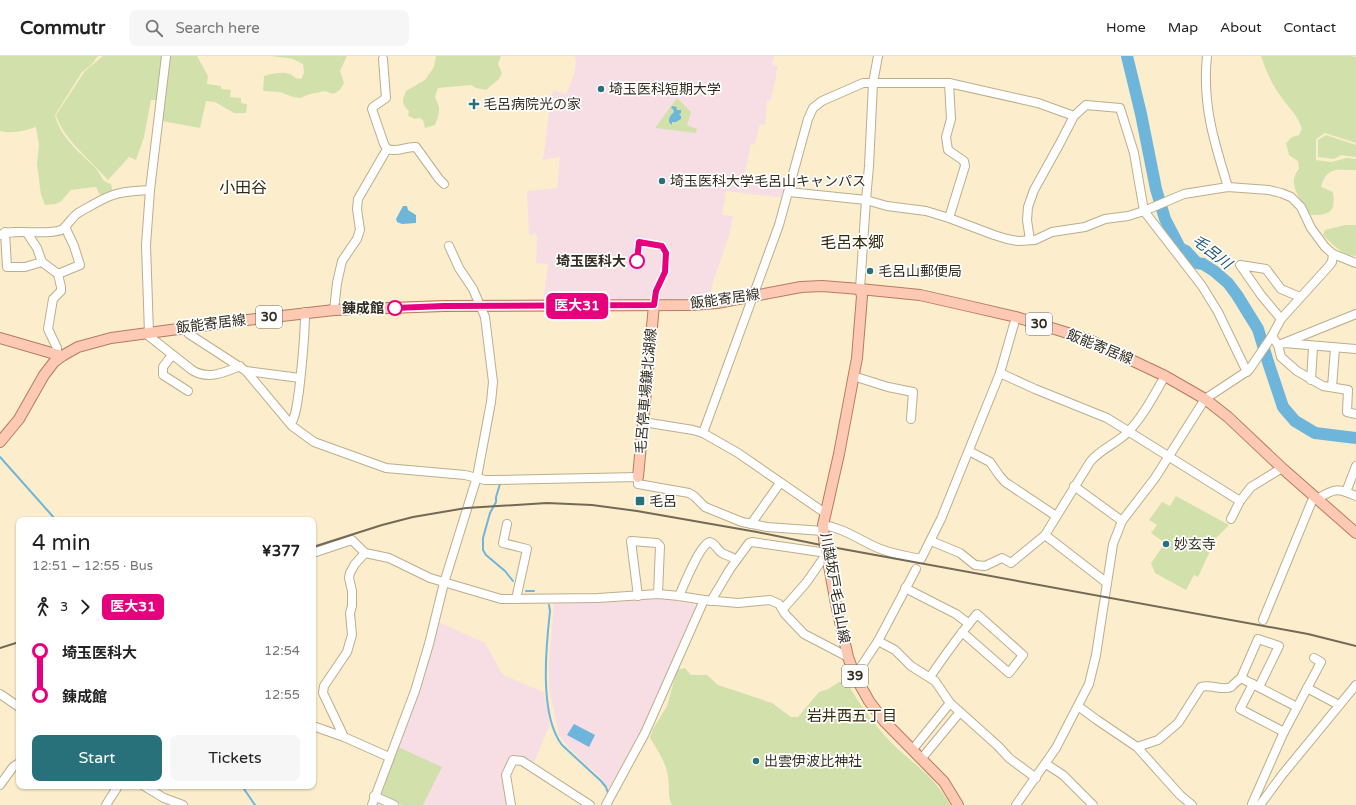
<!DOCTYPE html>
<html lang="en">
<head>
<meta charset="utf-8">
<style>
	:root { --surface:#fff; --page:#f6f6f6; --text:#222; --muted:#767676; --line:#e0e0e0; --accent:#28717a }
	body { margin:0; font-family:"Varela Round","Noto Sans JP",sans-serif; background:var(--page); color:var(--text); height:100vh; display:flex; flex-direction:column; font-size:15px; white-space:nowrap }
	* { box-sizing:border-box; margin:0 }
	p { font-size:13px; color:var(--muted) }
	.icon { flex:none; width:22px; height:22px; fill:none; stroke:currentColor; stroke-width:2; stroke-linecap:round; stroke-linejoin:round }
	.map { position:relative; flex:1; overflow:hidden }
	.drawer { position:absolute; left:16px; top:461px; width:300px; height:272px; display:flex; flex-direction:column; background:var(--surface); border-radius:8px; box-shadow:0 1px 3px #0004 }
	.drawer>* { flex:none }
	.badge { padding:0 8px; border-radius:6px; font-size:14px; line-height:26px }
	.map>.badge { position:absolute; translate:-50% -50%; box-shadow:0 0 0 2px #fff }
	.legs { display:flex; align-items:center; gap:6px; height:44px; padding:0 16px; font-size:13px }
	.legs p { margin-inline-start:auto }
	.head { display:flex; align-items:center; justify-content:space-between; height:68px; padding:0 16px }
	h1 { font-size:22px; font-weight:600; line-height:30px }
	.cta { display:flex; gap:8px; margin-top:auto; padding:8px 16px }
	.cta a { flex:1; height:46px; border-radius:8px; background:var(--accent); color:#fff; font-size:16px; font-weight:600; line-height:46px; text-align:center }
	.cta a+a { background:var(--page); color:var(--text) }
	ul { padding:0 16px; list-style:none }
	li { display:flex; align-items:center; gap:14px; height:44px; font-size:15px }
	li i { display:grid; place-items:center; width:6px; height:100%; margin:0 5px; background:currentColor }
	li i::after { content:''; width:10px; height:10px; margin:-5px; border:3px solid; border-radius:50%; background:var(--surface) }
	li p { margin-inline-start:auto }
	li:first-child i { background:linear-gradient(#0000 50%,currentColor 0) }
	li:last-child i { background:linear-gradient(currentColor 50%,#0000 0) }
	header { display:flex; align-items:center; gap:24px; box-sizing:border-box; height:56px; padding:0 20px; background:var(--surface); border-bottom:1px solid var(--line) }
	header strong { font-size:19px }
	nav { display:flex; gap:22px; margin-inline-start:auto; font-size:14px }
	.search { width:280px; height:36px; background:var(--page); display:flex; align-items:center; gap:10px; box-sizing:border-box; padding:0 14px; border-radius:8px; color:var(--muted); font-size:15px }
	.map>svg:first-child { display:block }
	.education { fill:#f7dde4 }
	.green { fill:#d2e1ab }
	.water { fill:#6eb5dc }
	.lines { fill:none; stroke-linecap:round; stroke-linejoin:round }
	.stream { stroke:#6eb5dc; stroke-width:2 }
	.river { stroke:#6eb5dc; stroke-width:12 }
	.minor-casing { stroke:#bbae8d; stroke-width:10 }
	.major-casing { stroke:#b67b5f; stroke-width:12 }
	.minor { stroke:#fff; stroke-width:8 }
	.major { stroke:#fdc9b3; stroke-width:10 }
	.rail { stroke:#726a56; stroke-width:2 }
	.line-1-casing { stroke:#fff; stroke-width:9 }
	.line-1 { stroke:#e6007e; stroke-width:6 }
	.poi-dot { fill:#28717a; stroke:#fff; stroke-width:1.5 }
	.stop-1-dot { fill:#fff; stroke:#e6007e; stroke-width:2 }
	.labels { text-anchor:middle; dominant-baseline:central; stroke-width:3.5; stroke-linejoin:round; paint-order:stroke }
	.shield { fill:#fff; stroke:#706d64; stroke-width:1 }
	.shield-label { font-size:13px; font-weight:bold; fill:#332e21 }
	.poi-label { font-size:14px; fill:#332e21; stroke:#fff; text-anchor:start }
	.stop-label { font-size:14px; font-weight:bold; fill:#332e21; stroke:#fff; text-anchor:end }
	.street-label { font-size:14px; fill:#332e21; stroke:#fff }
	.water-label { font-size:15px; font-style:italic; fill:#215873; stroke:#fff }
	.neighbourhood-label { font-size:15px; fill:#352a0c; stroke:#fff }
	.quarter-label { font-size:16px; fill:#352a0c; stroke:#fff }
</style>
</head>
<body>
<header>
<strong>Commutr</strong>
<div class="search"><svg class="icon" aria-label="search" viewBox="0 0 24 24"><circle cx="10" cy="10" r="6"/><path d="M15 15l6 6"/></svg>Search here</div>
<nav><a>Home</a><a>Map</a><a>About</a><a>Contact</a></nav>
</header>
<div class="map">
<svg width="1356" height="749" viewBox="0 0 1356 749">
	<rect width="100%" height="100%" fill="#fceecc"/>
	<g class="education">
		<polygon points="575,0 774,0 772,8 778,10 771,44 767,45 765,69 760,68 755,89 751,88 744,122 788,129 785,142 726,135 722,159 733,160 729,180 711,232 712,244 706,245 543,245 548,208 536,207 537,180 535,178 529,179 527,135 557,132 560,101 543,104 551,42 553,34 566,38 574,18 576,6"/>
		<polygon points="659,543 674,544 694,549 696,552 651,654 635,686 609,732 598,719 571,694 559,679 549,632 549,608 554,548 614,546"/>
		<polygon points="438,566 485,587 503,619 544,636 550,668 533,709 510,702 508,749 401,749 382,740 381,737 418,636"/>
	</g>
	<g class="green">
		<path d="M0,0H98L91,9L82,16L55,59C59,78 74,91 87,104C91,108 95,111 98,115C103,122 101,125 111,128L113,137L102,140L99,137L96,131L71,134C59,146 64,148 45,149L41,139L37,108L39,89L36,71C23,75 14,78 0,75Z"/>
		<path d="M103,0H162L157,44H151L144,81L136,104L129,101L108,124C93,107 61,80 56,59L85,15Z"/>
		<polygon points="169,0 197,0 208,20 207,28 221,30 221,33 231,34 230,41 241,42 241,47 247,48 246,57 234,57 215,46 206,45 200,72 162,65"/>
		<path d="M271,0H347L340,15L344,27L340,34L333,38L325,35L310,38L300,42L293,41L280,36L263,35L264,20C271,18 282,15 290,18C294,20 295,23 301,23L304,17L303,8L293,3Z"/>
		<path d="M436,0H501L498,8L502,17L499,23L486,34L476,32L471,29L438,32L435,41C441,53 440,57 435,69L425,72L423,64L419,62L415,63L408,60L409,55C401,48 402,45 406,35L425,24L434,11Z"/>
		<path d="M1261,0H1350L1356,1V87L1325,77L1316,83V104L1331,106L1347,102L1356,103V114C1337,114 1327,110 1321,131L1333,136C1336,157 1329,159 1311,159C1303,147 1285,128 1299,113L1298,105L1289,99L1286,87L1292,81L1299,79L1302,73C1297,58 1291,55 1282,42C1272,29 1266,15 1261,0Z"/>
		<polygon points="677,42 691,56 687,69 697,73 696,77 655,72"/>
		<polygon points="1326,79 1356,89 1356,101 1341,99 1334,103 1318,101 1318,84"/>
		<path d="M1345,169H1356V200C1342,199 1332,188 1323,179L1325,174Z"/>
		<polygon points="1176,440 1229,469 1216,482 1198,521 1194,519 1186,534 1155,517 1151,507 1165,487 1151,477 1157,469 1149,464 1162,446 1170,450"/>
		<path d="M685,612L691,619H707L718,629L772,647L791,661H798L819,636L828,633L839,626H847C860,650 878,674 898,693C917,710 938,725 950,749H672C667,740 670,731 668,721C666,706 658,695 650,682L653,673L667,650L677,614Z"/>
		<polygon points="398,691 442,711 423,749 402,749 383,740 382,738"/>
	</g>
	<g class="water">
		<path d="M672,50L677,51L676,53L678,54H681V57L679,58L681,60V63L676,66H672V69L669,66C669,60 671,59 674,56L673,53L671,52Z"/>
		<polygon points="403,150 407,150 408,154 416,159 416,167 402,168 397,166 396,163"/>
		<polygon points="574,668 595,679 589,691 567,679"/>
	</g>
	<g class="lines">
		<g class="stream">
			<polyline points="0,401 56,464"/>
			<polyline points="500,428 496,441 496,446 490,457 483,482 483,494 486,499 505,515 513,525"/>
			<polyline points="526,535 534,535"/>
			<path d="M549,549L550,555C546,591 539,659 562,689L601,725L606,731L608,737"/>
			<polyline points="242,730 255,749"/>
		</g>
		<polyline class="river" points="1127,0 1141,58 1156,133 1165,163 1180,192 1186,195 1197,207 1203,208 1214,215 1228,227 1237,239 1258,273 1268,306 1283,351 1295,365 1315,377 1356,382"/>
		<g class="minor-casing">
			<g id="minor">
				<path d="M1207,0C1202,48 1214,86 1228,131"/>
				<path d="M383,3L386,42L373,51L372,53L384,88L387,93C399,97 405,90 416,91L439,123L444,128"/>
				<polyline points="949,27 951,63 946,81 948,94 964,105 965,110 949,162"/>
				<polyline points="789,136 866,144 887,150 926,155 949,162 994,179 1007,183 1018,185 1035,184 1052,176 1085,171 1105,163 1128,160 1144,155 1184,138 1228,131 1269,134 1281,137 1291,141 1301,151 1311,172 1325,191 1333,198 1356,207"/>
				<polyline points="5,176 7,211 25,211 42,206"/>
				<polyline points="27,177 37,192 42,206 58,218 61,231 61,235 53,243 48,273 57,292 57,298"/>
				<path d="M0,179C14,172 45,180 61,174C66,172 71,162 78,157C89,151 101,143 113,139C124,135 138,135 150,134"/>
				<polyline points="1030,184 1027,164 1028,151 1034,134 1059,89 1074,60"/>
				<polyline points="58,218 80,209 74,190 65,171"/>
				<polyline points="860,233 866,144 869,110 873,27 878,0"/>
				<polyline points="334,254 337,227 342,205 357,183 360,174 357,153 358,143 387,93"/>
				<polyline points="1281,263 1261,239 1240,209 1266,213 1281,233 1300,241"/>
				<polyline points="184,272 189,278 246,315 292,370 314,386 386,412 465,419 485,424 493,424 638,421 638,428 689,437 694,440 705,451 742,466 767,471 823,475"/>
				<path d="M145,277L192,314C207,324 224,317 240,310"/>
				<polyline points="149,277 146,189 150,134 166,0"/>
				<polyline points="1272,280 1278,289 1281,301 1297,315 1323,330 1348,334 1347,356 1356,358"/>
				<polyline points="1284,287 1356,258"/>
				<polyline points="1278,289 1284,287 1356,293"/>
				<polyline points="172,299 163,311 163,319 188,335"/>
				<polyline points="246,315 300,322"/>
				<polyline points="1000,317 1035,333 1107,362 1240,445"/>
				<polyline points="853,320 888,331 913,336 911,363"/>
				<polyline points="1311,324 1313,291"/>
				<polyline points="1332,331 1335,292"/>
				<polyline points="643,366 693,374 703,377 738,397 825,457"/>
				<path d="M291,368C297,358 297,346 299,335C302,309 305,283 305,256"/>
				<polyline points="703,377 779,169 808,63 813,52 822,45 863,27 949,27 1038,47 1074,60 1086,49 1120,52 1134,97 1144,155 1202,230 1218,256 1247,316"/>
				<polyline points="969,395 990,406 999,419 1005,426 1056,460"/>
				<polyline points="1074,430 1122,465"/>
				<polyline points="1346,436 1356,410"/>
				<path d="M1317,443C1335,432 1337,432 1356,440"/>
				<polyline points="1231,463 1240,445 1251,431 1282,412"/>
				<polyline points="507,468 503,487 527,493 516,543"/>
				<polyline points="751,468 780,427"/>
				<path d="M823,469C844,472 859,484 878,492C892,498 906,500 921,503L941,463L1000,317L1016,261"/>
				<polyline points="1045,479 1107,527"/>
				<path d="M931,485L960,497L975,509L985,510L1002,502L1011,507L1045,479L1090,406C1100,393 1116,388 1127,377C1143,361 1154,339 1165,320"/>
				<polyline points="313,497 352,484 365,497"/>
				<polyline points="905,532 956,558 969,568"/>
				<polyline points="638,540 631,485 657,487 660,490 658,538"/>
				<path d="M679,540C684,529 700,488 710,486C717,489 717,494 722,497C727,500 732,500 736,504"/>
				<polyline points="711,545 730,513 749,487 752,486 827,497 806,527 783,553"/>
				<polyline points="1263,564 1314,440"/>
				<polyline points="878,585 895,594 911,610 935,625 950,647 998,690 1009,702 1036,722"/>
				<polyline points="855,620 878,585 916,513"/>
				<path d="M930,621C945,599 960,578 977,558L1023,599L1009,617L962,576"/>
				<polyline points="1253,628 1240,653 1284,676"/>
				<polyline points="1259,631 1279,590 1258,583 1241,622 1297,651"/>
				<polyline points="1307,632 1339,649"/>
				<polyline points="0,638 19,651"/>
				<polyline points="1078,650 1097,664 1137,691 1180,739 1192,749"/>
				<polyline points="313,670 344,681 389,701"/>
				<polyline points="344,681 323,637 324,630 347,596 352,579 350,557 352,550 352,535 349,522 350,517 355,508 365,497 389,502 430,522 501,543 598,542 658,538 679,540 704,544 738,547 770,544 779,548 785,558 804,578 848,601"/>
				<path d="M1137,691L1158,684L1178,667L1201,631C1210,628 1223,635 1231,631C1234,628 1238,624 1241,622"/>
				<polyline points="913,693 950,647"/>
				<polyline points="922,702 960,656"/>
				<polyline points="1046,708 1063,719 1093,749"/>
				<polyline points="0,729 13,711 19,707"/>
				<polyline points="144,730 164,742 183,749"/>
				<polyline points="374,740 394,749"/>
				<polyline points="106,749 118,730"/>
				<polyline points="372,749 415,635 429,588 444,527 477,421 491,346 493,326 485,261 473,233 459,212 449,190"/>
				<polyline points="511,749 506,719 513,704 522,705 590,749"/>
				<polyline points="606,749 645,677 704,544"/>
				<polyline points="1016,749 1056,692 1089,628 1096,599 1113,488 1122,465 1155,422 1205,343 1249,314 1272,280 1281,263 1329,210 1332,206 1333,198"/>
				<polyline points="1254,749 1252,748 1283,678 1321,606 1314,602"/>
				<polyline points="1260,749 1282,719 1356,629"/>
			</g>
		</g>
		<g class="major-casing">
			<g id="major">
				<polyline points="860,233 862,240 857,302 839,398 823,469 824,483 836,548 848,601 855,620 869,645 884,665 944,726 958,749"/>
				<polyline points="0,282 62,300"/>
				<polyline points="0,386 19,363 44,319 54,306 62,300 78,291 111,282 238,265 334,254 444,250 692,249 717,247 801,231 822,230 860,233 920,239 964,249 1016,261 1087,283 1165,320 1205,343 1228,361 1282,412 1356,477"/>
				<polyline points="638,421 654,249"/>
			</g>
		</g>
		<use href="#minor" class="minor"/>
		<use href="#major" class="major"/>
		<g class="rail">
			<polyline points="313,491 382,469 413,461 466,452 547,447 592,449 637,455 757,476 826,490 1308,578 1356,590"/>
			<polyline points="0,592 19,586"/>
		</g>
	</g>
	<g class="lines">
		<g class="line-1-casing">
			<polyline id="line-1" points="395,252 444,250 654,249 656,235 665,216 666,197 662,190 639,186 637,205"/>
		</g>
		<use href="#line-1" class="line-1"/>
	</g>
	<g class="poi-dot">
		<circle cx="601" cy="33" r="4"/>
		<path d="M472 42h4v4h4v4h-4v4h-4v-4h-4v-4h4z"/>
		<circle cx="662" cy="125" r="4"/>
		<circle cx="870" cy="215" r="4"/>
		<rect x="635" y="440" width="10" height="10" rx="2"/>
		<circle cx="1166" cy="488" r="4"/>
		<circle cx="756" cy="705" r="4"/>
	</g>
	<g class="stop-1-dot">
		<circle cx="637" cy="205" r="7"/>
		<circle cx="395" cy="252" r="7"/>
	</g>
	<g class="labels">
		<g class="shield">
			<rect x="256" y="250" width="26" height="22" rx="3"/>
			<rect x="1026" y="257" width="26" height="22" rx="3"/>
			<rect x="842" y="609" width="26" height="22" rx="3"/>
		</g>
		<g class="shield-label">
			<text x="269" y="261">30</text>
			<text x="1039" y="268">30</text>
			<text x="855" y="620">39</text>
		</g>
		<g class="poi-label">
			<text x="609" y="33">埼玉医科短期大学</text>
			<text x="483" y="48">毛呂病院光の家</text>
			<text x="670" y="125">埼玉医科大学毛呂山キャンパス</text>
			<text x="878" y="215">毛呂山郵便局</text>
			<text x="649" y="445">毛呂</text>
			<text x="1174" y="488">妙玄寺</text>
			<text x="764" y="705">出雲伊波比神社</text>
		</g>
		<g class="stop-label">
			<text x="626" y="205">埼玉医科大</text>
			<text x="384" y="252">錬成館</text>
		</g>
		<g class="street-label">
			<text transform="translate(725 243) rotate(-8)">飯能寄居線</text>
			<text transform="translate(211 268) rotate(-7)">飯能寄居線</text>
			<text transform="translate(1100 291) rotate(22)">飯能寄居線</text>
			<text transform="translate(646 335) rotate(-85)">毛呂停車場鎌北湖線</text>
			<text transform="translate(835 532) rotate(80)">川越坂戸毛呂山線</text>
		</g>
		<g class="water-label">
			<text transform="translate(1212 196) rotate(38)">毛呂川</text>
		</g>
		<g class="neighbourhood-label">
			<text x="852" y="660">岩井西五丁目</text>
		</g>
		<g class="quarter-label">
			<text x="243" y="132">小田谷</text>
			<text x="852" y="187">毛呂本郷</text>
		</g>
	</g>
</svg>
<b class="badge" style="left:577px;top:250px;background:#e6007e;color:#fff">医大31</b>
<section class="drawer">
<div class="head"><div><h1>4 min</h1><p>12:51 – 12:55 · Bus</p></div><b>¥377</b></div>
<div class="legs"><svg class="icon" aria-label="walk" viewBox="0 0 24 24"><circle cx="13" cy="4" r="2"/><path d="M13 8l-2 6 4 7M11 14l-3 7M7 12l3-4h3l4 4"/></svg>3<svg class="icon" aria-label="forward" viewBox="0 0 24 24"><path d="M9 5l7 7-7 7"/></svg><b class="badge" style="background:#e6007e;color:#fff">医大31</b></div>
<ul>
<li><i style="color:#e6007e"></i><b>埼玉医科大</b><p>12:54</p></li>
<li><i style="color:#e6007e"></i><b>錬成館</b><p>12:55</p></li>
</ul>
<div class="cta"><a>Start</a><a>Tickets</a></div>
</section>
</div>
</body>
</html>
